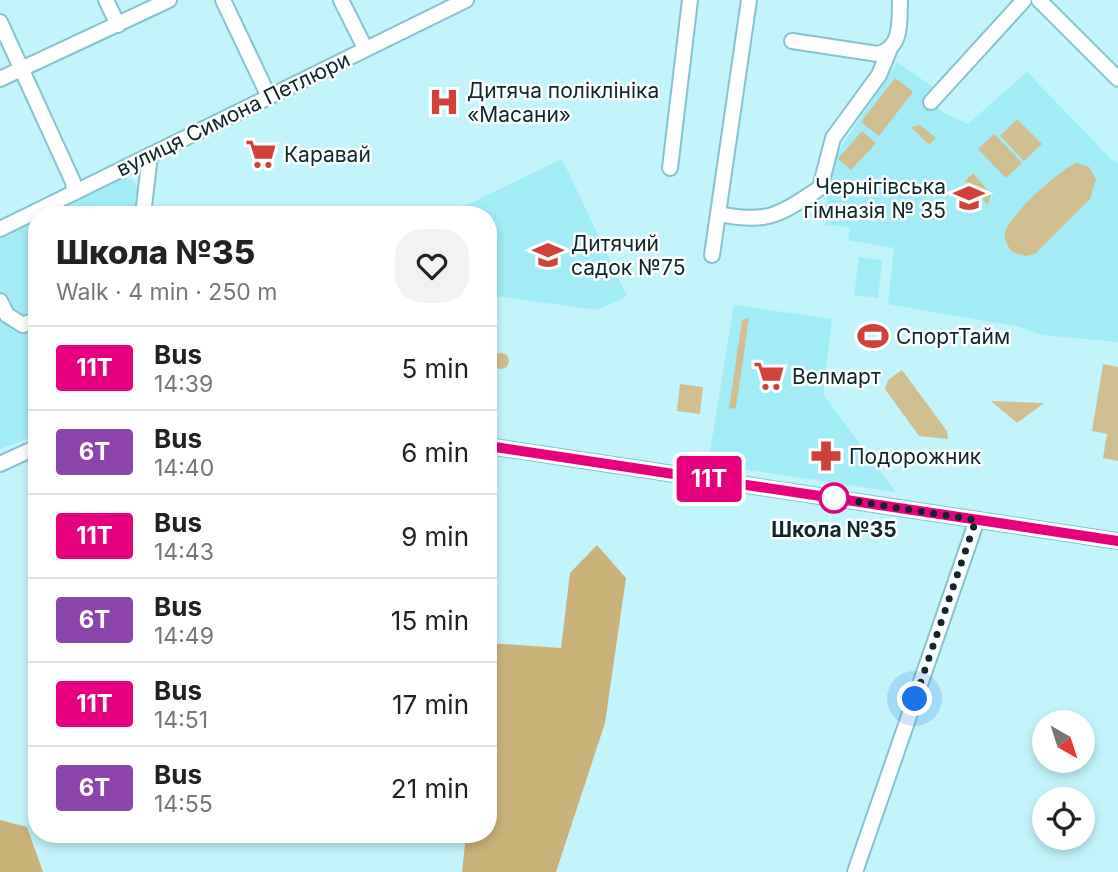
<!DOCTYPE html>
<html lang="en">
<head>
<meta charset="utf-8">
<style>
	:root { --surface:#fff; --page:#f2f2f2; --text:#222; --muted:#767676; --line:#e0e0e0 }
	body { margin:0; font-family:Inter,sans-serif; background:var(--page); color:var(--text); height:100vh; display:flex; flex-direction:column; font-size:26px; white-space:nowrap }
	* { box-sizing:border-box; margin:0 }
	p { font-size:23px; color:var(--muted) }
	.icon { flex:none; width:38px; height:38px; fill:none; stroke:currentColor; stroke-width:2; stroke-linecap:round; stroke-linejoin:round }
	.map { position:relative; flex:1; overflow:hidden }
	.drawer { position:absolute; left:28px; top:206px; width:469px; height:637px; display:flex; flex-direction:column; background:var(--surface); border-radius:28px; box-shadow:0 4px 10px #0003 }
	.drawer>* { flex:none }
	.badge { padding:0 14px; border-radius:5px; font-size:24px; line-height:46px }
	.needle { width:46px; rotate:141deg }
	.tools { position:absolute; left:1032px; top:710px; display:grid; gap:14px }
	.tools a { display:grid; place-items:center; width:63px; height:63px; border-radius:50%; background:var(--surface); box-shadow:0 4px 10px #0003; font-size:35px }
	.you { position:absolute; width:35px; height:35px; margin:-18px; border:5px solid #fff; border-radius:50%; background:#1a73e8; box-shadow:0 0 0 10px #1a73e833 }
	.map>.badge { position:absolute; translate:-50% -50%; box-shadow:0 0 0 4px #fff }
	.round { display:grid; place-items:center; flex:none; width:74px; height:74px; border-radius:28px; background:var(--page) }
	.overview { display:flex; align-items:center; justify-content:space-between; height:119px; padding:0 28px }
	h1 { font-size:33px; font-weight:800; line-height:52px }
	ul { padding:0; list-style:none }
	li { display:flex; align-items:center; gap:21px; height:84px; padding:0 28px; border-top:2px solid var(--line) }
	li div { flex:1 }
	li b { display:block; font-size:26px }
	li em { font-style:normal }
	li .badge { min-width:77px; font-weight:700; text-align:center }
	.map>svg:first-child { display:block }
	.built { fill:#a1ecf7 }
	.green { fill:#d1be8f }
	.forest { fill:#cab278 }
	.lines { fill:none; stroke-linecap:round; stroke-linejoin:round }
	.minor-casing { stroke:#85c3cd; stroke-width:18 }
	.minor { stroke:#fff; stroke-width:14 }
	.line-casing { stroke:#fff; stroke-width:16 }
	.line { stroke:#e6007e; stroke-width:10 }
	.walk { stroke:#0d272a; stroke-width:7; stroke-dasharray:0 12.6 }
	.stop-dot { fill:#fff; stroke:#e6007e; stroke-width:3.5 }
	.labels { text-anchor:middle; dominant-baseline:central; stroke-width:5; stroke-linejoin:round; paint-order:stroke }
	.poi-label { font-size:21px; fill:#0d272a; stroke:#fff; text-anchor:start }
	.street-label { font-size:21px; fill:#0d272a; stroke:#fff }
	.stop-label { font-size:21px; font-weight:bold; fill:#0d272a; stroke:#fff }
</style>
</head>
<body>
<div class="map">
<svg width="1118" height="872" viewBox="0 0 1118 872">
	<rect width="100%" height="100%" fill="#c2f4fc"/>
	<g class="built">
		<polygon points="897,62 934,88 929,99 942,112 968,124 1027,72 1112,160 1118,163 1118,342 1043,335 1019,327 888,304 894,248 848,240 850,227 825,225 829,165"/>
		<polygon points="562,159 627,296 598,310 488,295 488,215 446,215"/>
		<polygon points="122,176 133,180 139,189 135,215 41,215"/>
		<polygon points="37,217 37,435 0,449 0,235"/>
		<polygon points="859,257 882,260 878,298 854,295"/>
		<polygon points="734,305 832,319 823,394 896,492 708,464"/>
	</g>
	<g class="green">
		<polygon points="895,78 913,92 879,136 861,122"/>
		<polygon points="1017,119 1042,144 1024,161 1000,136"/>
		<polygon points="920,125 936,138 929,145 911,127"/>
		<polygon points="862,131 876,143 851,170 838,159"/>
		<polygon points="994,134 1022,163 1006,178 978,149"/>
		<path d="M1077,163L1089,167L1096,179L1090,199L1035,254L1026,256L1012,252C1008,246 1003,239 1005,232C1007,218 1064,165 1077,163Z"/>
		<polygon points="973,173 991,194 988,205 965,181"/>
		<polygon points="749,318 736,408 729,409 742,320"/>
		<circle cx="501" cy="361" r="8"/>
		<polygon points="1103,364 1118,367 1118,461 1103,458 1107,434 1092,431"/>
		<polygon points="902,370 947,431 948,439 919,436 885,389 888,380"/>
		<polygon points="680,384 703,387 700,414 677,411"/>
		<polygon points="991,401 1044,403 1017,423"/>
	</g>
	<g class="forest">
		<polygon points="597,545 626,578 605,723 556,872 462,872 466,835 488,835 488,643 561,648 570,573"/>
		<polygon points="0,820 27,827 43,872 0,872"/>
	</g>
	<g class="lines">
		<g class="minor-casing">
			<g id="minor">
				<polyline points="106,0 118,25"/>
				<polyline points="223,0 269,97"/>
				<polyline points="341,0 365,48"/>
				<polyline points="1039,0 1118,79"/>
				<polyline points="0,22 73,182 74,192"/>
				<path d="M792,41L878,54C903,47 899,22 900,0"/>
				<polyline points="0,79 169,0"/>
				<polyline points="931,102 1024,0"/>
				<polyline points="670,168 690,0"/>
				<path d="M719,214C768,224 779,215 820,188L833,138L879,75L889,51"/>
				<polyline points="143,215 150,155"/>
				<polyline points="0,229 466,0"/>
				<polyline points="712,255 749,0"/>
				<polyline points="0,301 7,315 23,325 37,319"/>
				<polyline points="488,446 1118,541"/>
				<polyline points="0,464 37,447"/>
				<polyline points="855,872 977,520"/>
			</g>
		</g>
		<use href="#minor" class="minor"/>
	</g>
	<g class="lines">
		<g class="line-casing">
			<polyline id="line" points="488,446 1118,541"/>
		</g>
		<use href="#line" class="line"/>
		<polyline class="walk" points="834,498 976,520 915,699"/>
	</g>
	<defs>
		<g id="hospital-bare" transform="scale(2.415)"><path d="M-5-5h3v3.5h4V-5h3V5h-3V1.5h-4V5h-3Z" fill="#d04239" stroke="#fff" stroke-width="2.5" paint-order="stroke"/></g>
		<g id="supermarket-bare" transform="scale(2.415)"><path d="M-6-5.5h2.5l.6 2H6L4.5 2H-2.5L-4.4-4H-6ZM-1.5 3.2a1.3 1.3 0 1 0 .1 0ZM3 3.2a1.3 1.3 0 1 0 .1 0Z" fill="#d04239" stroke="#fff" stroke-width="2.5" paint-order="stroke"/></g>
		<g id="school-bare" transform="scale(2.415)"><path d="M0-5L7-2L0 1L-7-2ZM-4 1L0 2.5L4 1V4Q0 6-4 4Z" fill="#d04239" stroke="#fff" stroke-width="2.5" paint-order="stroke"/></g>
		<g id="stadium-bare" transform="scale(2.415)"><path d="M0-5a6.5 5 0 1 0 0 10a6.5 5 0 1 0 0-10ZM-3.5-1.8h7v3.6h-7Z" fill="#d04239" stroke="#fff" stroke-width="2.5" paint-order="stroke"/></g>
		<g id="pharmacy-bare" transform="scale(2.415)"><path d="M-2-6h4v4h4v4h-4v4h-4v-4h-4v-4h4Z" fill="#d04239" stroke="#fff" stroke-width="2.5" paint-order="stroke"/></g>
	</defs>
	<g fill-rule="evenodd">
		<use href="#hospital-bare" x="444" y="102"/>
		<use href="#supermarket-bare" x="261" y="154"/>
		<use href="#school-bare" x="969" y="198"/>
		<use href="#school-bare" x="548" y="255"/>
		<use href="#stadium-bare" x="873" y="336"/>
		<use href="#supermarket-bare" x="769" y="376"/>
		<use href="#pharmacy-bare" x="826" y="456"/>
	</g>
	<circle class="stop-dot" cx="834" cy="498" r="14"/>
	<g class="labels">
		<g class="poi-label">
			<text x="467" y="90">Дитяча поліклініка<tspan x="467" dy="24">«Масани»</tspan></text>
			<text x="284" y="154">Каравай</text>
			<text x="946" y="186" text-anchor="end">Чернігівська<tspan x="946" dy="24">гімназія № 35</tspan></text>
			<text x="571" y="243">Дитячий<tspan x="571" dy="24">садок №75</tspan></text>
			<text x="896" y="336">СпортТайм</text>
			<text x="792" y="376">Велмарт</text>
			<text x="849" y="456">Подорожник</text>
		</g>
		<g class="street-label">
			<text transform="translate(233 114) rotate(-26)">вулиця Симона Петлюри</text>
		</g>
		<g class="stop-label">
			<text x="834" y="529">Школа №35</text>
		</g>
	</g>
</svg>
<div class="tools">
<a><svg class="needle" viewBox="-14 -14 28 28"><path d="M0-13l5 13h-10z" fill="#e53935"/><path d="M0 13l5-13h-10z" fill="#767676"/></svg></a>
<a><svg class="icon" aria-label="locate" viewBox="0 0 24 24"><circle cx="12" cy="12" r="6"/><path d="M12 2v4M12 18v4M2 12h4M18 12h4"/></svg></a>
</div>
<div class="you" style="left:915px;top:699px"></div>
<b class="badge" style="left:709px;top:479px;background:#e6007e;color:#fff">11Т</b>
<section class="drawer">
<div class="overview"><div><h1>Школа №35</h1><p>Walk · 4 min · 250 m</p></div><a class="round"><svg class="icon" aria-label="heart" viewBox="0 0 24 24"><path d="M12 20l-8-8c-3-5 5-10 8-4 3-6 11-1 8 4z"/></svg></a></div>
<ul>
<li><span class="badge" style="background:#e6007e;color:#fff">11Т</span><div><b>Bus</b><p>14:39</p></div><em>5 min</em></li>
<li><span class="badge" style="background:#8e44ad;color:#fff">6Т</span><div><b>Bus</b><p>14:40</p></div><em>6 min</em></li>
<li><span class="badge" style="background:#e6007e;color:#fff">11Т</span><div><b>Bus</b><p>14:43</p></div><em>9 min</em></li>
<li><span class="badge" style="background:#8e44ad;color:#fff">6Т</span><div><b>Bus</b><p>14:49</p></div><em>15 min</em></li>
<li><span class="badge" style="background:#e6007e;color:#fff">11Т</span><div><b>Bus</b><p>14:51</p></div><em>17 min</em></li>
<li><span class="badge" style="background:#8e44ad;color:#fff">6Т</span><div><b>Bus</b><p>14:55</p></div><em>21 min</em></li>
</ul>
</section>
</div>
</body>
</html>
